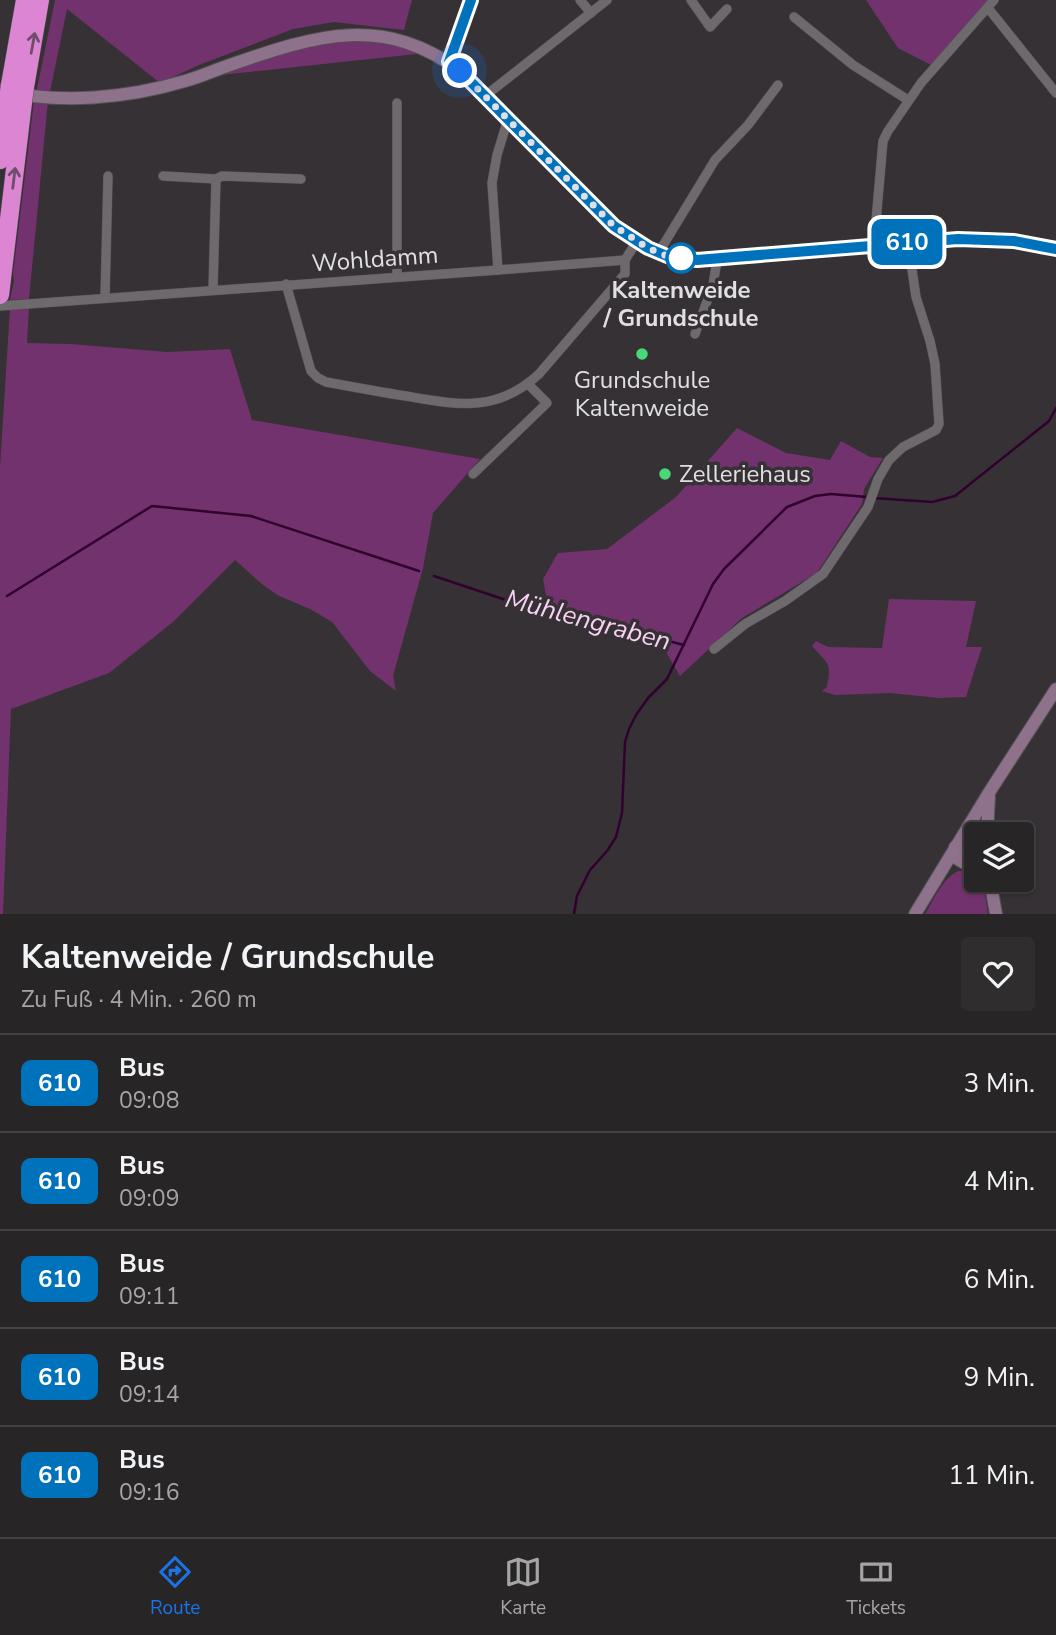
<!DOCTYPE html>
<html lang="de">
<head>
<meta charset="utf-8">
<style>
	:root { --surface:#282527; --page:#302d2f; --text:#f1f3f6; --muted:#a5a5a7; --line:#444244; --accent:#1a73e8 }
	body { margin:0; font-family:"Nunito Sans",sans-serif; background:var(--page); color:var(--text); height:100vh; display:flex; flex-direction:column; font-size:26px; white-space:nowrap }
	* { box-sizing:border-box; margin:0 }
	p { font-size:23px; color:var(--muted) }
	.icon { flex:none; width:38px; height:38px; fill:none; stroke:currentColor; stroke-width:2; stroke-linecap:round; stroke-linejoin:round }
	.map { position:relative; height:914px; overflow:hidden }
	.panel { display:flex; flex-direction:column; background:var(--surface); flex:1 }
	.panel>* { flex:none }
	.badge { padding:0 14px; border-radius:10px; font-size:24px; line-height:46px }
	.fabs { position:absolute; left:964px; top:822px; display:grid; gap:14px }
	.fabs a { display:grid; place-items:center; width:70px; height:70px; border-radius:7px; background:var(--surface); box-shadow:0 2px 5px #0004,0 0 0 2px var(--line); font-size:35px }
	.you { position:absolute; width:35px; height:35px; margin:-18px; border:5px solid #fff; border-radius:50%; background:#1a73e8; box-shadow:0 0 0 10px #1a73e833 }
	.map>.badge { position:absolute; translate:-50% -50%; box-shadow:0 0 0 4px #fff }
	.round { display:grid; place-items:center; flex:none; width:74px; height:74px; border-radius:7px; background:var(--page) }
	.headline { display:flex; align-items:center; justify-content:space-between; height:119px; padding:0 21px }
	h1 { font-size:33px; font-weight:700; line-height:52px }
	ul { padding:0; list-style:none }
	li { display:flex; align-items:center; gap:21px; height:98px; padding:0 21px; border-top:2px solid var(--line) }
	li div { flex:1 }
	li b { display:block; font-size:26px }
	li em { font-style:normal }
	li .badge { min-width:77px; font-weight:700; text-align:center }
	.tab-bar { display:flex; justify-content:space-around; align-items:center; height:98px; border-top:2px solid var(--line); background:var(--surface); font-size:19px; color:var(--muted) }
	.tab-bar a { display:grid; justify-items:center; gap:4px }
	.tab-bar .current { color:var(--accent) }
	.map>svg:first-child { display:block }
	.green { fill:#72326d }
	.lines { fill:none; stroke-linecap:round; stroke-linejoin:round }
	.stream { stroke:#31002f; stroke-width:2.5 }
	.street-casing { stroke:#535053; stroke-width:10 }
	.secondary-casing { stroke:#535053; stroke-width:14 }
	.highway-casing { stroke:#535053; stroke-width:19 }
	.street { stroke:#6d696c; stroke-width:9 }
	.secondary { stroke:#8e718b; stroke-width:12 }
	.highway { stroke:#dc85d3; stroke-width:18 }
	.highway-bridge-casing { stroke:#535053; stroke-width:19; stroke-linecap:butt }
	.highway-bridge { stroke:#dc85d3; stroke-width:18 }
	.oneway { stroke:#6f4e6c }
	.line-casing { stroke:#fff; stroke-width:16 }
	.line { stroke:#0072bc; stroke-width:10 }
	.walk { stroke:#e1dfe1; stroke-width:7; stroke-dasharray:0 12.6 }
	.stop-dot { fill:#fff; stroke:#0072bc; stroke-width:3.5 }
	.poi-dot { fill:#49d778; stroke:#353134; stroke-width:2.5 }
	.labels { text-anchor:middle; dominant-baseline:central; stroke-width:7; stroke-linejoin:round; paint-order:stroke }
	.street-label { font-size:24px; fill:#e1dfe1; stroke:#353134 }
	.stop-label { font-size:24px; font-weight:bold; fill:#e1dfe1; stroke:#353134 }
	.poi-label { font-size:24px; fill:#e1dfe1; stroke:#353134 }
	.water-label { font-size:26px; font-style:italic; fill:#fad1f4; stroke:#353134 }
</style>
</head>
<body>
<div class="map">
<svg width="1056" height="914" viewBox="0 0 1056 914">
	<rect width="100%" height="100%" fill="#353134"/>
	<g class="green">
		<polygon points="55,0 412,0 404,30 334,22 293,29 199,65 160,83 67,9 50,92 37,89"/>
		<polygon points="866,0 988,0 931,65 898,48"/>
		<polygon points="380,40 426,53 221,75 295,47 330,41"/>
		<polygon points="34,101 48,101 29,299 10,300 14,281 13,274"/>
		<polygon points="29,307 27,343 71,344 167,352 230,349 252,420 480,459 433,513 423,568 393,676 396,691 370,671 332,622 310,609 279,596 263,585 235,560 173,622 109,673 11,709 3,914 0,914 0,467 10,308"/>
		<polygon points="737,428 786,453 830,460 841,441 870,457 883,458 864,489 862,504 817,573 742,618 680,676 660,642 627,628 571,619 549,612 543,579 558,553 607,549 676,497"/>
		<path d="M889,599L976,601L966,647H982L966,697L939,698L890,693L835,695L822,691C828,686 826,689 828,681C832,662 824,660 812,646L816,641L828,647L882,648Z"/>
		<path d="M958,871C965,871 975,872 976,880L980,881L984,888L988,914H925C934,899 942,879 958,871Z"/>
	</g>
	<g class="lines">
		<g class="stream">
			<polyline points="874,498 932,502 955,496 1049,421 1056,408"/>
			<polyline points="434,576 569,621 626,630 684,645"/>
			<polyline points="7,596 152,506 251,516 419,571"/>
			<polyline points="574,914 577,896 590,870 607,851 616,837 622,813 625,742 629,729 636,715 648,698 667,679 713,584 724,569 787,507 815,496 831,494 867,497"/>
		</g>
		<g class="street-casing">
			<g id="street">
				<polyline points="580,0 591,13"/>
				<polyline points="691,0 710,27 727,9"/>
				<polyline points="988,8 1056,93"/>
				<polyline points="794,17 853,65 908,100"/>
				<polyline points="449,62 471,0"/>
				<polyline points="485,96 607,0"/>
				<polyline points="163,176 216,179 222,176 301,179"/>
				<polyline points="874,244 883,141 888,131 921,83 994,0"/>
				<polyline points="659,252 715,160 748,125 778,85"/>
				<polyline points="625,260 637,241"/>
				<polyline points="498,270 492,183 497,155 508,119"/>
				<polyline points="397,276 397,103"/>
				<path d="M286,284L311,371L318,378L326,382C353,387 380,392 406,396C458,405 497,413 539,374L625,274V260"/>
				<polyline points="213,290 216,179"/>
				<polyline points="105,298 108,176"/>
				<polyline points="0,306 498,270 625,260"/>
				<polyline points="695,334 713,285 717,260"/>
				<polyline points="473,474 547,403 528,384"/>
				<polyline points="714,649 745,624 785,601 823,574 868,507 878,479 889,460 903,447 936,430 939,424 935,364 930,341 916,297 908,242"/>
			</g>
		</g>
		<g class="secondary-casing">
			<g id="secondary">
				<path d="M0,90C59,105 128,98 185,81C200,77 215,70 230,65C316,35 384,13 463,73L614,226L648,248L667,255L697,260H717L874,244L958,239L1014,241L1056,248"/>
				<polyline points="987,835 989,797"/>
				<polyline points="955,847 972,850 976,854"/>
				<polyline points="951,855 976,870"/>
				<polyline points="990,880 996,914"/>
				<polyline points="915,914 990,791 1056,689"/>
			</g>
		</g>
		<g class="highway-casing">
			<g id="highway">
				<polyline points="10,85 25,0"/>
				<polyline points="25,87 40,0"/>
				<polyline points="0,160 8,99"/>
				<polyline points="0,295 23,102"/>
			</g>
		</g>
		<use href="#street" class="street"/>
		<use href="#secondary" class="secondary"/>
		<use href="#highway" class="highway"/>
		<g class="highway-bridge-casing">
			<g id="highway-bridge">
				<polyline points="8,99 10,85"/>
				<polyline points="23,102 25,87"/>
			</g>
		</g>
		<use href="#highway-bridge" class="highway-bridge"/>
	</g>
	<defs><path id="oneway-shaft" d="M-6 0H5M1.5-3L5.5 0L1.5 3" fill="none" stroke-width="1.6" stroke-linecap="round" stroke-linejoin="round" transform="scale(1.75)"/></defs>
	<g class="oneway">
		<use href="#oneway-shaft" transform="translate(33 43) rotate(-80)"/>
		<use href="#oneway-shaft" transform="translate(14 178) rotate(-83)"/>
	</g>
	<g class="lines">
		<g class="line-casing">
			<polyline id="line" points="471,0 449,62 463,74 614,226 648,248 667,256 697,260 958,239 1014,241 1056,249"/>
		</g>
		<use href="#line" class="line"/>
		<polyline class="walk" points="460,71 614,226 648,248 667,256 687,259 681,258"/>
	</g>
	<circle class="stop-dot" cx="681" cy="258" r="14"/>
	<g class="poi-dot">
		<circle cx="642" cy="354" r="7"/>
		<circle cx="665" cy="474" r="7"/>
	</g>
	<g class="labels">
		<g class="street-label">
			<text transform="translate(375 259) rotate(-4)">Wohldamm</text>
		</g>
		<g class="stop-label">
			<text x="681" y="290">Kaltenweide<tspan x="681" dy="28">/ Grundschule</tspan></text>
		</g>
		<g class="poi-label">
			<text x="642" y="380">Grundschule<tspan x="642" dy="28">Kaltenweide</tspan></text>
			<text x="679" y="474" text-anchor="start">Zelleriehaus</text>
		</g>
		<g class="water-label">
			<text transform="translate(588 620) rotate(15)">Mühlengraben</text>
		</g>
	</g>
</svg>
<div class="fabs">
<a><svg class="icon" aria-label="layers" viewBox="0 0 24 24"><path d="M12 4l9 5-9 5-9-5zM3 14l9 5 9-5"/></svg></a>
</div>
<div class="you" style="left:460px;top:71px"></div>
<b class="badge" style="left:907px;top:242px;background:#0072bc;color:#fff">610</b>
</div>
<section class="panel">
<div class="headline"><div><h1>Kaltenweide / Grundschule</h1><p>Zu Fuß · 4 Min. · 260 m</p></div><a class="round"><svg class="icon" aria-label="heart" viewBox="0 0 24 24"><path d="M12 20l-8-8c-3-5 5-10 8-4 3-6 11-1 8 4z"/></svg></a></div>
<ul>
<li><span class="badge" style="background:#0072bc;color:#fff">610</span><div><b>Bus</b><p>09:08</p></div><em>3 Min.</em></li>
<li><span class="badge" style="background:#0072bc;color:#fff">610</span><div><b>Bus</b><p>09:09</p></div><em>4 Min.</em></li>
<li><span class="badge" style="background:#0072bc;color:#fff">610</span><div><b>Bus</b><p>09:11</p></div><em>6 Min.</em></li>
<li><span class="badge" style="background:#0072bc;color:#fff">610</span><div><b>Bus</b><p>09:14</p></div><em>9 Min.</em></li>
<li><span class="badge" style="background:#0072bc;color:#fff">610</span><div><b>Bus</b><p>09:16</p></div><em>11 Min.</em></li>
</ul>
</section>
<nav class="tab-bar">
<a class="current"><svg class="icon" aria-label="directions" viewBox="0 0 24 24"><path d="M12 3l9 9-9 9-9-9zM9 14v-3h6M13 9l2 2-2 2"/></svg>Route</a>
<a><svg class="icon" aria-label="map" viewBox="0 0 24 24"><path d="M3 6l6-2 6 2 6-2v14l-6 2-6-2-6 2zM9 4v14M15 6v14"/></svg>Karte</a>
<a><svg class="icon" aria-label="tickets" viewBox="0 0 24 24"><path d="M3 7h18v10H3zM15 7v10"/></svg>Tickets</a>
</nav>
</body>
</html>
